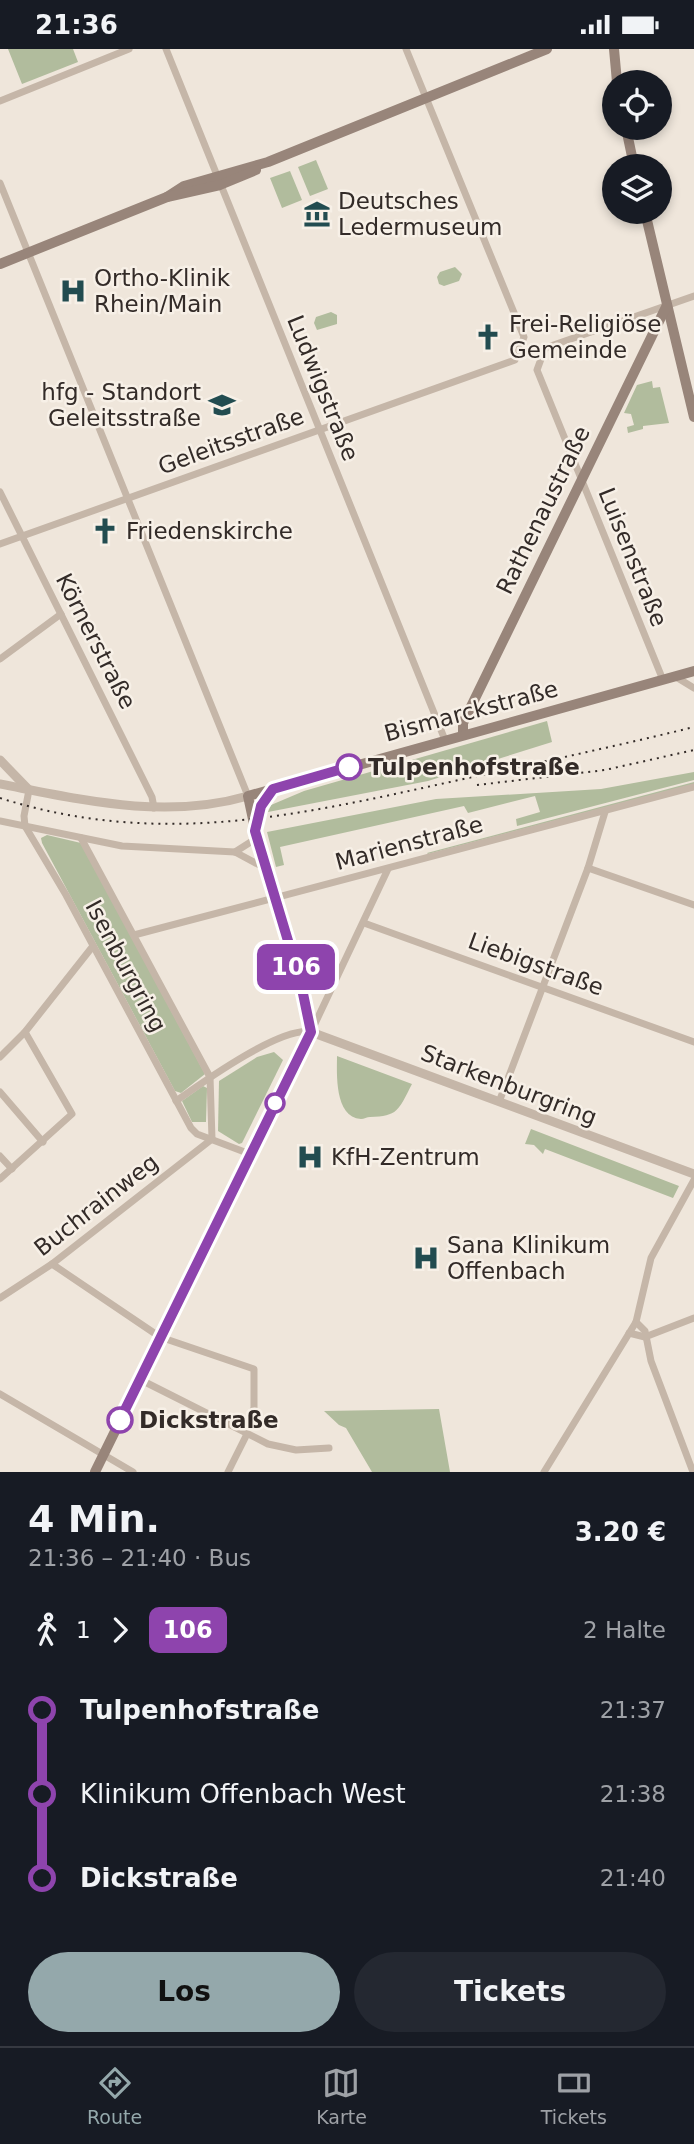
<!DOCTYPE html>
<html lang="de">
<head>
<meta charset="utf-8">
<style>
	:root { --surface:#171b24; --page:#242831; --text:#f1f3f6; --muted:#9ea1a6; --line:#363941; --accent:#94a8ab }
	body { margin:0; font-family:"DejaVu Sans",sans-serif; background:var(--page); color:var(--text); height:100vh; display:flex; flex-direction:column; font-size:26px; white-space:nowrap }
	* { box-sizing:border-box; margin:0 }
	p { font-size:23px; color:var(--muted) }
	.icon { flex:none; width:38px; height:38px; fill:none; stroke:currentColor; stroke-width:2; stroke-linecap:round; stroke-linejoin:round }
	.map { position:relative; height:1423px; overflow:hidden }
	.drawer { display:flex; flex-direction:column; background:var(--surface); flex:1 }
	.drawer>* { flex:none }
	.badge { padding:0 14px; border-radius:10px; font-size:24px; line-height:46px }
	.buttons { position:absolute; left:602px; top:21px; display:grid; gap:14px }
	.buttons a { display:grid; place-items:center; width:70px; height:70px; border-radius:50%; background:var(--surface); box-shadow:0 4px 10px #0003; font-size:35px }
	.map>.badge { position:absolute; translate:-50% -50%; box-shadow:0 0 0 4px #fff }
	.legs { display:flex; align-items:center; gap:10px; height:77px; padding:0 28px; font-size:23px }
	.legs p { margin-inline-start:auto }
	.overview { display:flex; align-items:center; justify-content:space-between; height:119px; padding:0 28px }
	h1 { font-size:38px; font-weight:700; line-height:52px }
	.cta { display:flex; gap:14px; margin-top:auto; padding:14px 28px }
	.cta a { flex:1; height:80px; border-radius:42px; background:var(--accent); color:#111; font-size:28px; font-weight:700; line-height:80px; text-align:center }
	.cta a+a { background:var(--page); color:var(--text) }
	ul { padding:0 28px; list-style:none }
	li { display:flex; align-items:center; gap:24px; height:84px; font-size:26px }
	li i { display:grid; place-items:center; width:10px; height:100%; margin:0 9px; background:currentColor }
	li i::after { content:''; width:18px; height:18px; margin:-9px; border:5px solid; border-radius:50%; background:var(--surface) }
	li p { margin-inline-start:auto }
	li:first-child i { background:linear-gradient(#0000 50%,currentColor 0) }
	li:last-child i { background:linear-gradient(currentColor 50%,#0000 0) }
	.status { display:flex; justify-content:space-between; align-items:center; height:49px; padding:0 35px; background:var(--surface); direction:ltr }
	.status svg { height:19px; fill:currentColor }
	.dock { display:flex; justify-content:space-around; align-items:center; height:98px; border-top:2px solid var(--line); background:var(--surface); font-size:19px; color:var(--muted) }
	.dock a { display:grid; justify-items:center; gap:4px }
	.dock .on { color:var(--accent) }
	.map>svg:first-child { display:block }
	.green { fill:#b1bc9d }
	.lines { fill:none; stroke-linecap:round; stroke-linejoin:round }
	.minor { stroke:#c5b6a8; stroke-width:7 }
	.tertiary { stroke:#c5b6a8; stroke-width:9 }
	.secondary { stroke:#98857a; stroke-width:10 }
	.rail { stroke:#332b28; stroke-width:2; stroke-dasharray:2 5; stroke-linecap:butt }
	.line-1-casing { stroke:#fff; stroke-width:16 }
	.line-1 { stroke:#8e44ad; stroke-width:10 }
	.stop-1-dot { fill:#fff; stroke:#8e44ad; stroke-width:3.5 }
	.labels { text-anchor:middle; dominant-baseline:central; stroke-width:5; stroke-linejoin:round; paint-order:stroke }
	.poi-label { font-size:23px; fill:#332b28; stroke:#f7f0e7; text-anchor:start }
	.street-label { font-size:23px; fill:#332b28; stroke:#f7f0e7 }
	.stop-label { font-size:23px; font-weight:bold; fill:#332b28; stroke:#f7f0e7; text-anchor:start }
</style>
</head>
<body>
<div class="status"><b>21:36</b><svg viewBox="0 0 49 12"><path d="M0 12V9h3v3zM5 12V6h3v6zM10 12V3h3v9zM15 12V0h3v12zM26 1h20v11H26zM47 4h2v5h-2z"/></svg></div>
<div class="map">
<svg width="694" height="1423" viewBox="0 0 694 1423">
	<rect width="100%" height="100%" fill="#efe6db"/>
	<g class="green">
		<polygon points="8,0 73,0 78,13 22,35"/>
		<polygon points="316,111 328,140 310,147 298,118"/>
		<polygon points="290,122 302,151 282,159 270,129"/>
		<polygon points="455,218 462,225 459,232 444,237 439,235 437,228 440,223"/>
		<polygon points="331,263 337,266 337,275 317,281 314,274 316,268"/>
		<polygon points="652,332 653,339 660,338 669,374 643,377 643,380 628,384 627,378 634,376 631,365 624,364 637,336"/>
		<polygon points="547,672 552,693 428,732 268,763 271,756 304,742"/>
		<polygon points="694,723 694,731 517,777 516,770 540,763 535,747 468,764 464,757 280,798 284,816 276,818 267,783 436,750 601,740"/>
		<polygon points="694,733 694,735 428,805 427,804"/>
		<polygon points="47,786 81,794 205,1025 181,1044 175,1042 42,794 41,789"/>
		<polygon points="274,1003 283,1011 242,1094 239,1095 218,1082 219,1032 257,1008"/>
		<path d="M337,1007L412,1035C398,1062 398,1067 370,1068C367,1068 364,1070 361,1070C334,1068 337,1024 337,1007Z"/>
		<polygon points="203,1037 207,1039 206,1073 192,1073 182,1052"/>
		<polygon points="531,1080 679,1137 673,1149 545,1100 543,1105 534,1096 525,1095"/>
		<polygon points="439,1360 450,1423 372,1423 346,1379 339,1376 324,1362"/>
	</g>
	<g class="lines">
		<g class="minor">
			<polyline points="166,0 445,691"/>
			<polyline points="0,52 129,0"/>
			<polyline points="0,134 248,747"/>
			<polyline points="0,443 152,748 154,759"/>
			<polyline points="0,495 515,311 524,288 406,0"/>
			<polyline points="0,610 61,565"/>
			<polyline points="676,628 694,639"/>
			<polyline points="663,631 537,321 545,299 694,247"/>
			<polyline points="29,741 24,767 25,777 66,846 191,1079 197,1085 250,1105"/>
			<polyline points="0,772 122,797 235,803 265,819"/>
			<polyline points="235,803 257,789"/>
			<polyline points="588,819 694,856"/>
			<polyline points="364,874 694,993"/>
			<polyline points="134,886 694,738"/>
			<polyline points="0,1008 25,983 93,897"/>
			<polyline points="0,1043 43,1093"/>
			<path d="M176,1052C203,1033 281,977 311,983L388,820"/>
			<polyline points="499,1053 588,819 605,763"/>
			<polyline points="0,1107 12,1120"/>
			<polyline points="0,1130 72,1065 25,983"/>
			<polyline points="52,1215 160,1288 254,1320 254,1359 244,1382"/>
			<polyline points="0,1249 52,1215 212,1090 210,1028 81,789"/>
			<polyline points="636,1273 645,1282 651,1312 693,1423"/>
			<polyline points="629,1284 645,1288 694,1269"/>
			<polyline points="139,1330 268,1395 296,1401 329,1399"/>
			<polyline points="0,1345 133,1423"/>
			<polyline points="228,1423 247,1385"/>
			<polyline points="544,1423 636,1273 651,1209 694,1131"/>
		</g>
		<g class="tertiary">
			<polyline points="0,711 28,740"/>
			<path d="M0,735C83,751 165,771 248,747"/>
			<polyline points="311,983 694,1125"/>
		</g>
		<g class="secondary">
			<polyline points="614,0 617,33"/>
			<polyline points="626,79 634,117"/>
			<polyline points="167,148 184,137 268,113 547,0"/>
			<polyline points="645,163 694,368"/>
			<polyline points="0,215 167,148 220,136 256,121"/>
			<polyline points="463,686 463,674 667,256"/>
			<polyline points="257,776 263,752 272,740"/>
			<polyline points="95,1423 311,983 306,951 257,789 248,747 694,622"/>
		</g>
		<g class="rail">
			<polyline points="477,736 605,721 694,701"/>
			<path d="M0,749C158,799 295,767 450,733C532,715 613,698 694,678"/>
		</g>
	</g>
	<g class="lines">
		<g class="line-1-casing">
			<polyline id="line-1" points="120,1371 311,983 301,935 255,782 261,757 273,740 349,718"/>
		</g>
		<use href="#line-1" class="line-1"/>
	</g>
	<defs>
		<g id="museum-bare" transform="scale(2.1)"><path d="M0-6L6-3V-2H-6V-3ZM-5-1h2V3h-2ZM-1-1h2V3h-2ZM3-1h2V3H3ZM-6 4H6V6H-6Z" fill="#224c50" stroke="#f7f0e7" stroke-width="2.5" paint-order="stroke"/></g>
		<g id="hospital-bare" transform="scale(2.1)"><path d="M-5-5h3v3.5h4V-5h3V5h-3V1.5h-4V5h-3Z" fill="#224c50" stroke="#f7f0e7" stroke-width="2.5" paint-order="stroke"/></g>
		<g id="church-bare" transform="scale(2.1)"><path d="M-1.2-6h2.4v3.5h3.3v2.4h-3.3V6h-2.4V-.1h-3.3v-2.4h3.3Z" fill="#224c50" stroke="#f7f0e7" stroke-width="2.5" paint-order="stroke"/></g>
		<g id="university-bare" transform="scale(2.1)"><path d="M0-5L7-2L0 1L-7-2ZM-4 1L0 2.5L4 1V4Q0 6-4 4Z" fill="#224c50" stroke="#f7f0e7" stroke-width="2.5" paint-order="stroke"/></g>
	</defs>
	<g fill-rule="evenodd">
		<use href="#museum-bare" x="317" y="165"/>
		<use href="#hospital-bare" x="73" y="242"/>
		<use href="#church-bare" x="488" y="288"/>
		<use href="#university-bare" x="222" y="356"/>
		<use href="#church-bare" x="105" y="482"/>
		<use href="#hospital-bare" x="310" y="1108"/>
		<use href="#hospital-bare" x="426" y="1209"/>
	</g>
	<g class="stop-1-dot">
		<circle cx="349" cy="718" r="12"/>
		<circle cx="275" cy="1054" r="9"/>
		<circle cx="120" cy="1371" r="12"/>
	</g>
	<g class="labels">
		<g class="poi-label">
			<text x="338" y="152">Deutsches<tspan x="338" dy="26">Ledermuseum</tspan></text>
			<text x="94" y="229">Ortho-Klinik<tspan x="94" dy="26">Rhein/Main</tspan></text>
			<text x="509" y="275">Frei-Religiöse<tspan x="509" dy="26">Gemeinde</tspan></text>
			<text x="201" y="343" text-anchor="end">hfg - Standort<tspan x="201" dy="26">Geleitsstraße</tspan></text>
			<text x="126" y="482">Friedenskirche</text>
			<text x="331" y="1108">KfH-Zentrum</text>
			<text x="447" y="1196">Sana Klinikum<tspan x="447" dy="26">Offenbach</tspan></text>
		</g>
		<g class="street-label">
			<text transform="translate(323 339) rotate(68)">Ludwigstraße</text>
			<text transform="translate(231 392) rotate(-20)">Geleitsstraße</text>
			<text transform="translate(543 461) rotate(-64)">Rathenaustraße</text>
			<text transform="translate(633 508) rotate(68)">Luisenstraße</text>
			<text transform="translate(96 592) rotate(63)">Körnerstraße</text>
			<text transform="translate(471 662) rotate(-15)">Bismarckstraße</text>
			<text transform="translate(409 794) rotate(-15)">Marienstraße</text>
			<text transform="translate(536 915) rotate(20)">Liebigstraße</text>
			<text transform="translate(126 917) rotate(62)">Isenburgring</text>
			<text transform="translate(509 1036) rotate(21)">Starkenburgring</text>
			<text transform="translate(96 1156) rotate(-38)">Buchrainweg</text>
		</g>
		<g class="stop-label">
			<text x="368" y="718">Tulpenhofstraße</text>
			<text x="139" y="1371">Dickstraße</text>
		</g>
	</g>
</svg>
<div class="buttons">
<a><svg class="icon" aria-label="locate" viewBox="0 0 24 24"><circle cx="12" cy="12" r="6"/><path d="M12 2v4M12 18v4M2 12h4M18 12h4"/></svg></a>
<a><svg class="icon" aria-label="layers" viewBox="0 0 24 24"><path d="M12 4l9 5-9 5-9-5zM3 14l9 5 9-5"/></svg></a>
</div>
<b class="badge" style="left:296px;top:918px;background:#8e44ad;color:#fff">106</b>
</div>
<section class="drawer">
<div class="overview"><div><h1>4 Min.</h1><p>21:36 – 21:40 · Bus</p></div><b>3.20 €</b></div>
<div class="legs"><svg class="icon" aria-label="walk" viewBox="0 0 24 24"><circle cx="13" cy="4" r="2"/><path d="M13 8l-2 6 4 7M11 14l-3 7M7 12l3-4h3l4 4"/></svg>1<svg class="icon" aria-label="forward" viewBox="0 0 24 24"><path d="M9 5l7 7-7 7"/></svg><b class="badge" style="background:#8e44ad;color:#fff">106</b><p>2 Halte</p></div>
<ul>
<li><i style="color:#8e44ad"></i><b>Tulpenhofstraße</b><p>21:37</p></li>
<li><i style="color:#8e44ad"></i><span>Klinikum Offenbach West</span><p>21:38</p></li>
<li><i style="color:#8e44ad"></i><b>Dickstraße</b><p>21:40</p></li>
</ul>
<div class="cta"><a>Los</a><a>Tickets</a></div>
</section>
<nav class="dock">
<a class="on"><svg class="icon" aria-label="directions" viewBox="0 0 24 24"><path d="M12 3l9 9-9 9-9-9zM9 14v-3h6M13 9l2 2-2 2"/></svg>Route</a>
<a><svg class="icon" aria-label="map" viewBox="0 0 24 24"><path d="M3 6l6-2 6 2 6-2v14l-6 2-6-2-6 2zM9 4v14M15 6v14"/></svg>Karte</a>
<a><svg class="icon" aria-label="tickets" viewBox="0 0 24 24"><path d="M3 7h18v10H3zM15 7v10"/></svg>Tickets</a>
</nav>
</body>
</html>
